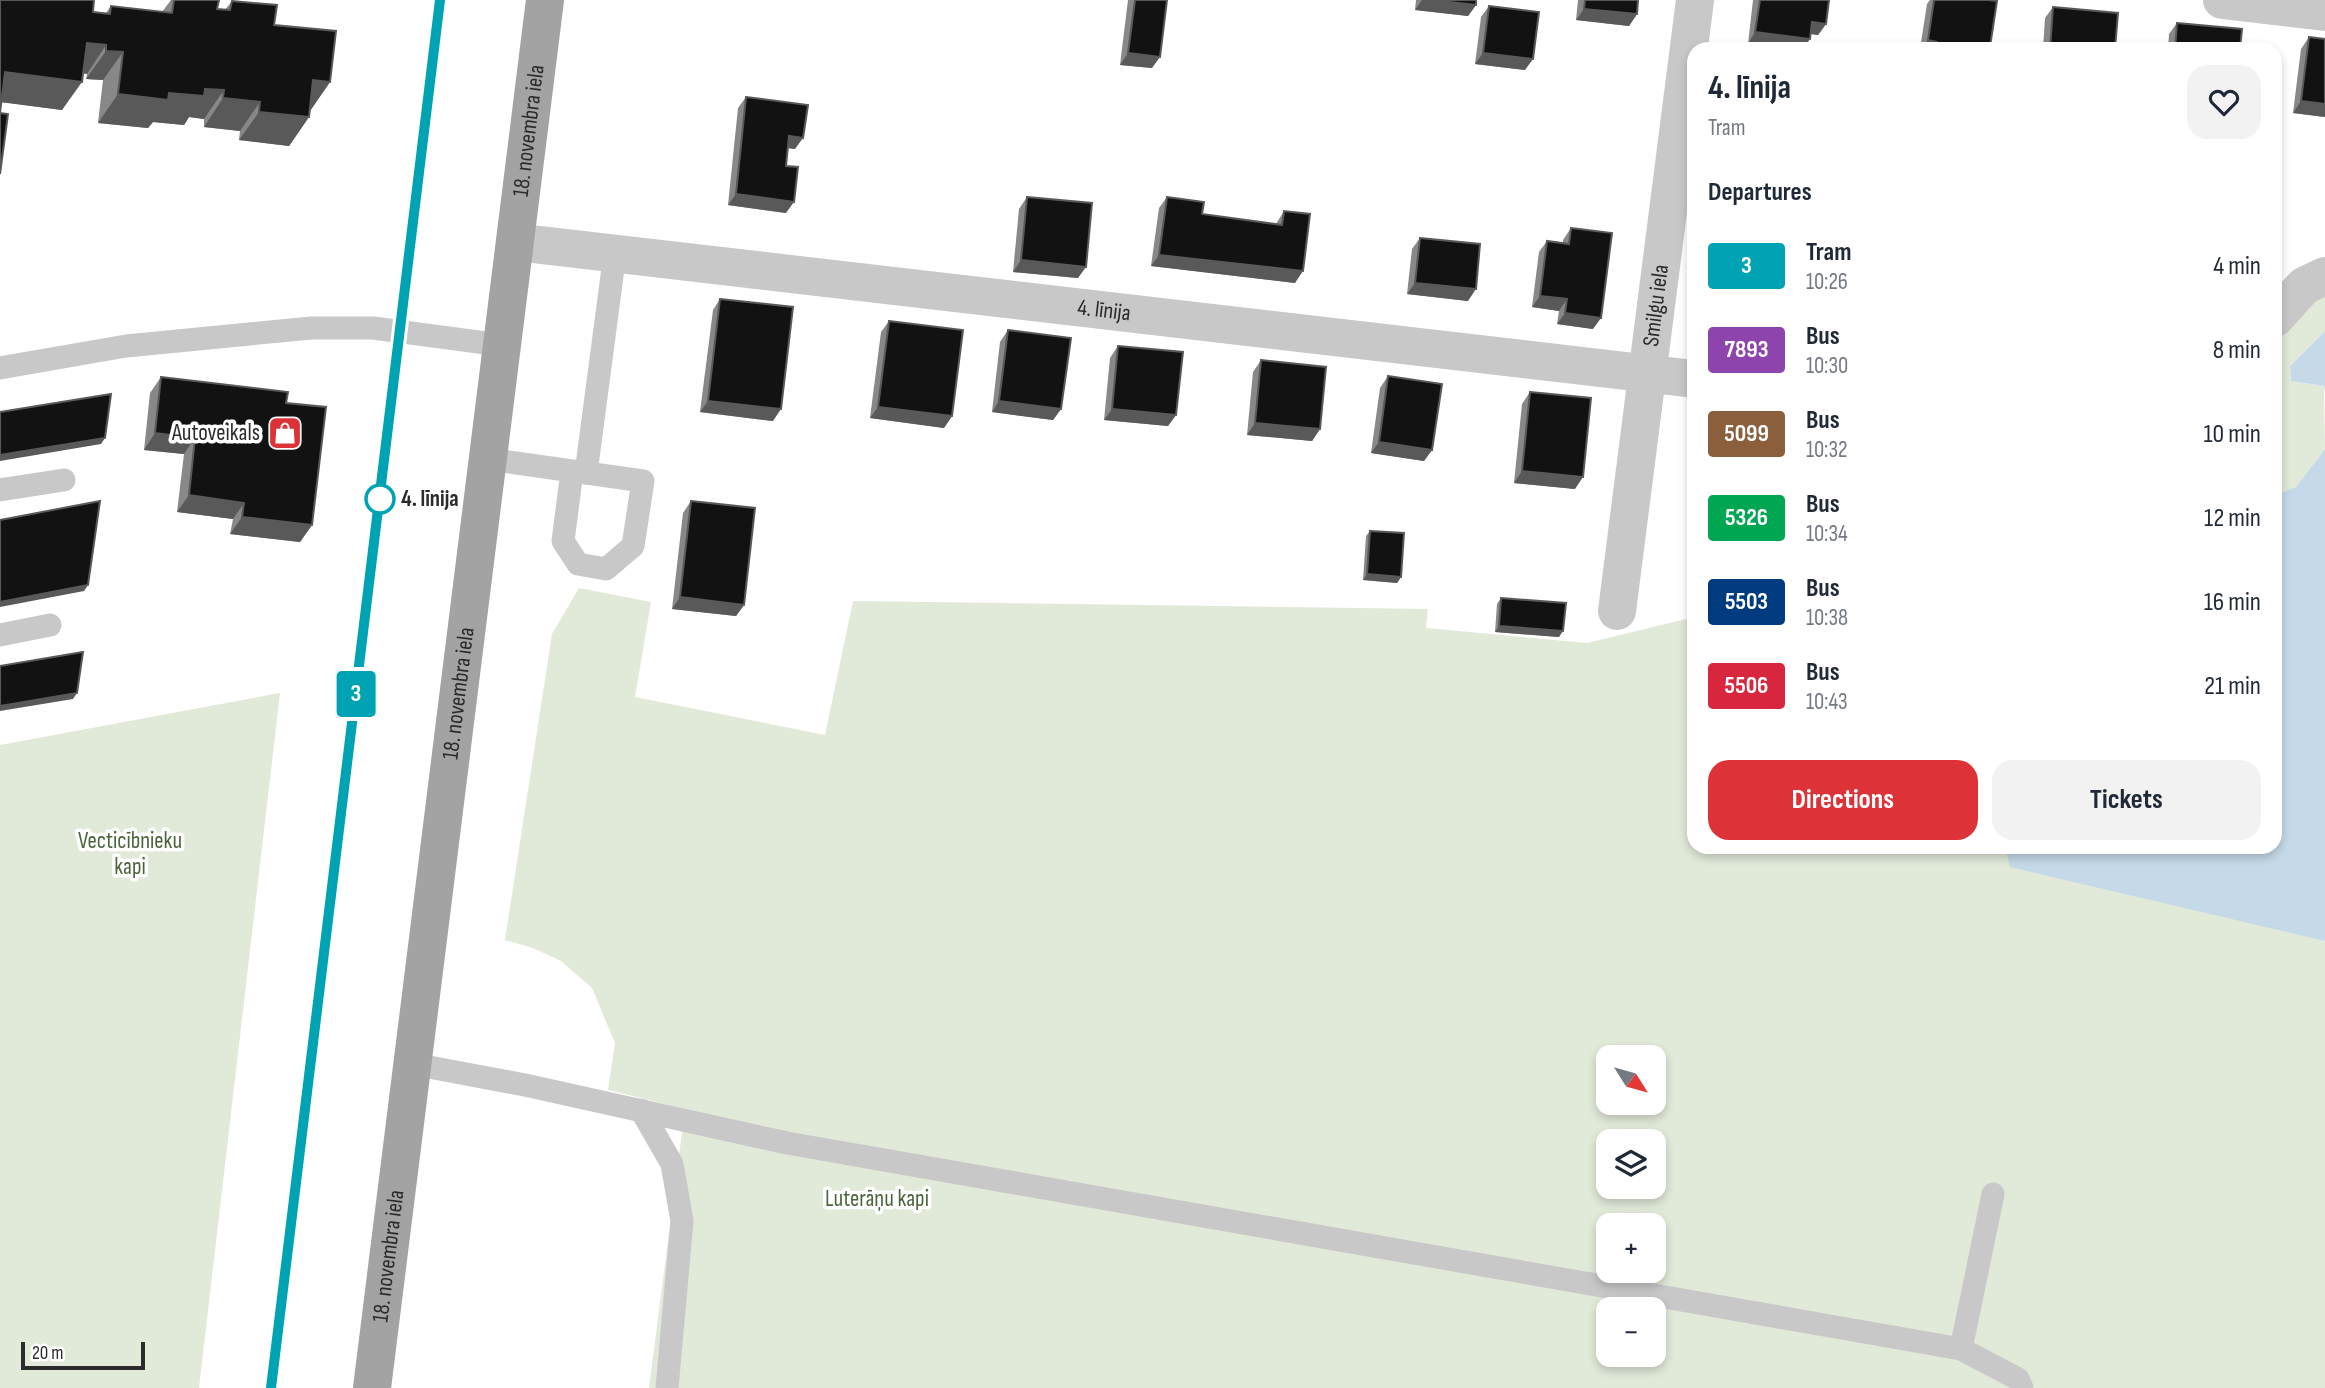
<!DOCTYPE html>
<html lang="en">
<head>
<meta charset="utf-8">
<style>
	:root { --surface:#fff; --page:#f2f2f3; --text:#1f2937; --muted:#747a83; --accent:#dd3338 }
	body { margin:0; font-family:"Sofia Sans Condensed",sans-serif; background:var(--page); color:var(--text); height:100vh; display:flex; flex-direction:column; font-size:26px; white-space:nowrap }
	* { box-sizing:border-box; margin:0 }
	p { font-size:23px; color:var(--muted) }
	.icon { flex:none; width:38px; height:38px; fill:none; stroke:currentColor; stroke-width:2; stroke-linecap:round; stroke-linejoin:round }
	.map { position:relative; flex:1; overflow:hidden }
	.drawer { position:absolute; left:1687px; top:42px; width:595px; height:812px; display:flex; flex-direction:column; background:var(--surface); border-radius:21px; box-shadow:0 4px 10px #0003 }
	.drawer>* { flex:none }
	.badge { padding:0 14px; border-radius:5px; font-size:24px; line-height:46px }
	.needle { width:46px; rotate:127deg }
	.buttons { position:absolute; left:1596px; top:1045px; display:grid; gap:14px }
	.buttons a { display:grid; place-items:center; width:70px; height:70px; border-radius:14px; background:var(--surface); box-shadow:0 4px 10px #0003; font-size:35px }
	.scale { position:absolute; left:21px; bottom:18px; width:124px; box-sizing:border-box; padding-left:7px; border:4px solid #2b2b2b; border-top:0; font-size:19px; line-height:24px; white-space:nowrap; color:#2b2b2b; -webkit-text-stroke:5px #fff; paint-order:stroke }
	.map>.badge { position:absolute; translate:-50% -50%; box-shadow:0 0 0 4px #fff }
	h2 { padding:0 21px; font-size:26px; line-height:63px }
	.round { display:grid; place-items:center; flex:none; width:74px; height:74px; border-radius:21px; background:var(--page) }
	.headline { display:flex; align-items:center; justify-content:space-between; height:119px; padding:0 21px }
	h1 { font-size:33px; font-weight:700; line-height:52px }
	.button { display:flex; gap:14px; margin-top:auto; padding:14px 21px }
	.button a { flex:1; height:80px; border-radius:21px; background:var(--accent); color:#fff; font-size:28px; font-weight:700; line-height:80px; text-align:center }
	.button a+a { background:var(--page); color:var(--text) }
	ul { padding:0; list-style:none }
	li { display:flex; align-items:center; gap:21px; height:84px; padding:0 21px }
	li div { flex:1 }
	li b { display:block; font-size:26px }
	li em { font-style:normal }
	li .badge { min-width:77px; font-weight:700; text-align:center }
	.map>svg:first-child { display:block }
	.green { fill:#e1e9d9; fill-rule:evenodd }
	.water { fill:#c5d9e8 }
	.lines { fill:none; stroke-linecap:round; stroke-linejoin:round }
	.lane { stroke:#c8c8c8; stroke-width:23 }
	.street { stroke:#c8c8c8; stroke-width:38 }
	.primary { stroke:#a3a3a3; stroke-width:38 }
	.tram { stroke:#808080; stroke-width:2 }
	.wall { fill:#888 }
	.shaded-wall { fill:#595959 }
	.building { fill:#121212; stroke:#595959; stroke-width:2 }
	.line-casing { stroke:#fff; stroke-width:16 }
	.line { stroke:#00a3b4; stroke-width:10 }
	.stop-dot { fill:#fff; stroke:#00a3b4; stroke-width:3.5 }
	.labels { text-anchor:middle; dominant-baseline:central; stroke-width:7; stroke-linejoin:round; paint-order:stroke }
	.street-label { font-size:23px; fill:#2b2b2b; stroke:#fff }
	.poi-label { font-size:23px; fill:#2b2b2b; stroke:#fff; text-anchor:end }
	.stop-label { font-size:23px; font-weight:bold; fill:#2b2b2b; stroke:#fff; text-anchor:start }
	.park-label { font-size:23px; fill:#4d643b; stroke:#fff }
</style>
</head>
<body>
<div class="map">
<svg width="2325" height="1388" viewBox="0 0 2325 1388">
	<rect width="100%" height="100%" fill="#fff"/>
	<g class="green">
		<polygon points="2325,291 2325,331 2290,366 2291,381 2324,386 2325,449 2296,487 2275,495 2275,347 2282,330"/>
		<path d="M579,588L651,602L635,697L825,735L853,601L1428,609L1426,628L1587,643L1686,619H1694V847H2141L2310,937L2325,941V1388H649L685,1109L608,1090L615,1043L592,988L561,961L533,948L505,940L552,634ZM1608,1057H1654V1102H1608ZM1608,1141H1654V1186H1608ZM1608,1225H1654V1270H1608ZM1608,1309H1654V1354H1608Z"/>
		<polygon points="280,693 199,1388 0,1388 0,745"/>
	</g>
	<g class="water">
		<polygon points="2325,331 2325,392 2324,386 2291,381 2290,366"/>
		<polygon points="2325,449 2325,941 2010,867 2005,847 2275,847 2275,495 2296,487"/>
	</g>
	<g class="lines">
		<g class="lane">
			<polyline points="0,368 126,346 311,328 373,328 501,345"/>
			<polyline points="488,459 643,481 633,546 606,569 578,564 563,541 572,471"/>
			<polyline points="586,473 615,253"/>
			<polyline points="0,490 64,480"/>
			<polyline points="0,635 50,625"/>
			<polyline points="413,1064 525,1085 787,1143 1961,1349"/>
			<polyline points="641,1110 672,1164 682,1221 667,1388"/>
			<polyline points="1993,1194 1961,1349 2018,1379 2022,1388"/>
		</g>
		<g class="street">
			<polyline points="2222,0 2325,12"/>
			<path id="s1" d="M515,242L1694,379"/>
			<polyline points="2275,318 2304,286 2325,276"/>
			<path id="s2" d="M1617,611L1695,0"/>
		</g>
		<path class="primary" id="s3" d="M372,1388L545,0"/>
		<polyline class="tram" points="271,1388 440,0"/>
	</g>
	<g class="wall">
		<polygon points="0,0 106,13 111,6 162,12 171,0 219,0 217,9 225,10 232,1 274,25 330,82 310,111 309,117 289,146 239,140 240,131 204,127 204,119 189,117 184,125 153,122 148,128 98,123 103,80 86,79 87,74 83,73 62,110 1,102 0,113"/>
		<polygon points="1128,0 1167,0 1152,68 1120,65"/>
		<polygon points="1416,0 1476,0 1476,5 1468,16 1415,10"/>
		<polygon points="1578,0 1638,0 1637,14 1629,26 1576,20"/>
		<polygon points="1753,0 1829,0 1826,24 1818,35 1810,34 1803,49 1791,49 1748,44"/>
		<polygon points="1930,0 1988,0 1990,47 1989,49 1920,49 1927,4"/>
		<polygon points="1489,6 1525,70 1475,64 1481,17"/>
		<polygon points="2053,7 2115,49 2043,49 2045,18"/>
		<polygon points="2177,23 2240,49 2168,49 2169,34"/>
		<polygon points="2309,37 2325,39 2325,117 2293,113 2301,49"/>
		<polygon points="746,97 795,149 788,148 786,166 786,213 728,205 738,108"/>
		<polygon points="1027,197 1078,278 1013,272 1019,209"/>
		<polygon points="1167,197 1202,214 1276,224 1284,211 1295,283 1151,266 1159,208"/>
		<polygon points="1571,228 1593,329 1557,324 1559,311 1532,307 1539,252 1547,241 1563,243 1563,240"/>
		<polygon points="1420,238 1468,301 1407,294 1412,249"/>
		<polygon points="720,299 773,421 700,412 713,310"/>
		<polygon points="889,321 952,416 944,428 870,418 881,332"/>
		<polygon points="1008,330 1061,409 1053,420 992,412 1000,342"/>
		<polygon points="1118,346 1176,415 1168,426 1104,420 1110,358"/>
		<polygon points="1261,360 1320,429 1312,441 1247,435 1253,372"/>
		<polygon points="1388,376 1432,450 1424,461 1371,453 1380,388"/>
		<polygon points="161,377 286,403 312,525 300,542 230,534 233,519 177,512 184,454 144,450 150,393"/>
		<polygon points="1530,392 1575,489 1514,483 1522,404"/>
		<polygon points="691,501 744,605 736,616 672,609 683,513"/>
		<polygon points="1370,531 1401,577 1397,583 1363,580 1366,536"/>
		<polygon points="1501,598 1559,637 1495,632 1497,604"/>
	</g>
	<g class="shaded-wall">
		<polygon points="1422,0 1432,0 1476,5 1468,16 1415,10"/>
		<polygon points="1584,9 1637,14 1629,26 1576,20"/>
		<polygon points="1812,22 1826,24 1818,35 1804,33"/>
		<polygon points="1755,32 1810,39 1803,49 1791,49 1748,44"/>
		<polygon points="1928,40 1937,42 1932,49 1922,49"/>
		<polygon points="87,43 106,45 87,74 68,71"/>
		<polygon points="1972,45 1990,47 1989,49 1969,49"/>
		<polygon points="106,51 123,52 103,80 86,79"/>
		<polygon points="1128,53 1160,57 1152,68 1120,65"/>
		<polygon points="1483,53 1533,59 1525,70 1475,64"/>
		<polygon points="5,72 82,82 62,110 0,102"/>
		<polygon points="313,80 330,82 310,111"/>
		<polygon points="205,89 224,90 204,119 189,117 184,125 153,122 148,128 98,123 118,94 169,93"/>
		<polygon points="223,98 260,102 240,131 204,127"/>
		<polygon points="2301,101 2325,104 2325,117 2293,113"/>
		<polygon points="259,112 309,117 289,146 239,140"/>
		<polygon points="789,136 803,138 795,149 781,147"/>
		<polygon points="736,194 794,202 786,213 728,205"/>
		<polygon points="1159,255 1303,271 1295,283 1151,266"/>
		<polygon points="1021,260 1086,267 1078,278 1013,272"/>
		<polygon points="1415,283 1476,289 1468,301 1407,294"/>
		<polygon points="1540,296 1567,299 1559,311 1532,307"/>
		<polygon points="1565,313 1601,318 1593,329 1557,324"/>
		<polygon points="708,401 781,409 773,421 700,412"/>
		<polygon points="999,401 1061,409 1053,420 992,412"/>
		<polygon points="878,407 952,416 944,428 870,418"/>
		<polygon points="1112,409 1176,415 1168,426 1104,420"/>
		<polygon points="1255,423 1320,429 1312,441 1247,435"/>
		<polygon points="155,433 195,438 184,454 144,450"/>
		<polygon points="105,438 101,444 0,461 0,455"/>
		<polygon points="1379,442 1432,450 1424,461 1371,453"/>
		<polygon points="1522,471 1583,477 1575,489 1514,483"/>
		<polygon points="189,495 244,503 233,519 177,512"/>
		<polygon points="242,517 312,525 300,542 230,534"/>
		<polygon points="1367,574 1401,577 1397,583 1363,580"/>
		<polygon points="88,585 84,591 0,607 0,602"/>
		<polygon points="680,597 744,605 736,616 672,609"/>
		<polygon points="1499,626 1563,631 1559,637 1495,632"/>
		<polygon points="77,693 73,699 0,711 0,706"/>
	</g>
	<g class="building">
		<polygon points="0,0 94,0 93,12 110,14 111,6 172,13 174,0 219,0 217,9 230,10 232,1 277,5 274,25 336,31 330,82 313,80 309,117 259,112 260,102 223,98 224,90 205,89 204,96 169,93 168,100 118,94 123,52 106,51 106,45 87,43 82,82 5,72 0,113 8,114 0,174"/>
		<polygon points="1135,0 1167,0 1160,57 1128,53"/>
		<polygon points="1432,0 1476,0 1476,5"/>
		<polygon points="1585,0 1638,0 1637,14 1584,9"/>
		<polygon points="1760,0 1829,0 1826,24 1812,22 1810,39 1755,32"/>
		<polygon points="1934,0 1988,0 1997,1 1990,47 1972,45 1971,49 1936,49 1937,42 1928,40"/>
		<polygon points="1489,6 1539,12 1533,59 1483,53"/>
		<polygon points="2053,7 2118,13 2115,49 2050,49"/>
		<polygon points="2177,23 2242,29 2240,49 2175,49"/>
		<polygon points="2309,37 2325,39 2325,104 2301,101"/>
		<polygon points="746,97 808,105 803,138 789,136 786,166 798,167 794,202 736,194"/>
		<polygon points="1027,197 1092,203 1086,267 1021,260"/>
		<polygon points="1167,197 1204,202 1202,214 1282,225 1284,211 1310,214 1303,271 1159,255"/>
		<polygon points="1571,228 1612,233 1601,318 1565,313 1567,299 1540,296 1547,241 1569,244"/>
		<polygon points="1420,238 1480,244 1476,289 1415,283"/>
		<polygon points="720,299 793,307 781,409 708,401"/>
		<polygon points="889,321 963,330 952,416 878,407"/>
		<polygon points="1008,330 1071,338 1061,409 999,401"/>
		<polygon points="1118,346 1183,352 1176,415 1112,409"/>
		<polygon points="1261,360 1326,367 1320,429 1255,423"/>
		<polygon points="1388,376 1442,384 1432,450 1379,442"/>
		<polygon points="161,377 288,392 286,403 326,407 312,525 242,517 244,503 189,495 195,438 155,433"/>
		<polygon points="1530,392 1591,398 1583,477 1522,471"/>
		<polygon points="111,394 105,438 0,455 0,412"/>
		<polygon points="100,501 88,585 0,602 0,520"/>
		<polygon points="691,501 755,508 744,605 680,597"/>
		<polygon points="1370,531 1404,533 1401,577 1367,574"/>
		<polygon points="1501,598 1566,603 1563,631 1499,626"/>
		<polygon points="83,652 77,693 0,706 0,666"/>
	</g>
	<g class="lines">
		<g class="line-casing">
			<polyline id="line" points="271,1388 440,0"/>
		</g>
		<use href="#line" class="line"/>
	</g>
	<defs>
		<g id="shop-square" transform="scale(1.75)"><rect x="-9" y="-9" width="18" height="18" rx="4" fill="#dd3338" stroke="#fff"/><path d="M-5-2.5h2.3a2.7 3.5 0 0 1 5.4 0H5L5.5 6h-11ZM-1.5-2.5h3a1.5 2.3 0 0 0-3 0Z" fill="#fff"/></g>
	</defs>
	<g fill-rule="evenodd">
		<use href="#shop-square" x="285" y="433"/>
	</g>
	<circle class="stop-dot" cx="380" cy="499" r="14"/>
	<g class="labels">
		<g class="street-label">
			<text stroke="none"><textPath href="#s3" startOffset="1267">18. novembra iela</textPath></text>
			<text stroke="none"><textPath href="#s2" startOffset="308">Smilgu iela</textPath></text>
			<text stroke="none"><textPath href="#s1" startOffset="593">4. līnija</textPath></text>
			<text stroke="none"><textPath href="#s3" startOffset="700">18. novembra iela</textPath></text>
			<text stroke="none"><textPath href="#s3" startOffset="133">18. novembra iela</textPath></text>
		</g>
		<g class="poi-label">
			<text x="260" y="433">Autoveikals</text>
		</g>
		<g class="stop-label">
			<text x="401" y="499">4. līnija</text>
		</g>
		<g class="park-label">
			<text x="130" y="841">Vecticībnieku<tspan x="130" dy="26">kapi</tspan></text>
			<text x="877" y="1199">Luterāņu kapi</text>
		</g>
	</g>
</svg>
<div class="buttons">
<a><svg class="needle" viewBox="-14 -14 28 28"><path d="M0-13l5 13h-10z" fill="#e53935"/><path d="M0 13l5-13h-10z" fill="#747a83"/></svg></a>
<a><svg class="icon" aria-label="layers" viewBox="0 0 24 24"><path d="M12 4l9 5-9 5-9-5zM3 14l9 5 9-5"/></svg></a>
<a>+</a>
<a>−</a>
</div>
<div class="scale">20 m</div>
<b class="badge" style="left:356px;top:694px;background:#00a3b4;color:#fff">3</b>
<section class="drawer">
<div class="headline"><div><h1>4. līnija</h1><p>Tram</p></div><a class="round"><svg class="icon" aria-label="heart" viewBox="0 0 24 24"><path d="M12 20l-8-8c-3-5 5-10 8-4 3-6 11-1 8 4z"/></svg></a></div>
<h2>Departures</h2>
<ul>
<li><span class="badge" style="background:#00a3b4;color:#fff">3</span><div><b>Tram</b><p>10:26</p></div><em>4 min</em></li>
<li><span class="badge" style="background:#8e44ad;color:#fff">7893</span><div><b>Bus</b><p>10:30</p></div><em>8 min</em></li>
<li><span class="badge" style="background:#8b5e3c;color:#fff">5099</span><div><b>Bus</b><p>10:32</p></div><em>10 min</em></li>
<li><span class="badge" style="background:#00a651;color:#fff">5326</span><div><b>Bus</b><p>10:34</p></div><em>12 min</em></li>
<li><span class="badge" style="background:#003b80;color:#fff">5503</span><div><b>Bus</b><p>10:38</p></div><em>16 min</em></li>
<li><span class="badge" style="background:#d7263d;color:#fff">5506</span><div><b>Bus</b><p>10:43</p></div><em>21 min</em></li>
</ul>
<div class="button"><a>Directions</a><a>Tickets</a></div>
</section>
</div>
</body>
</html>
